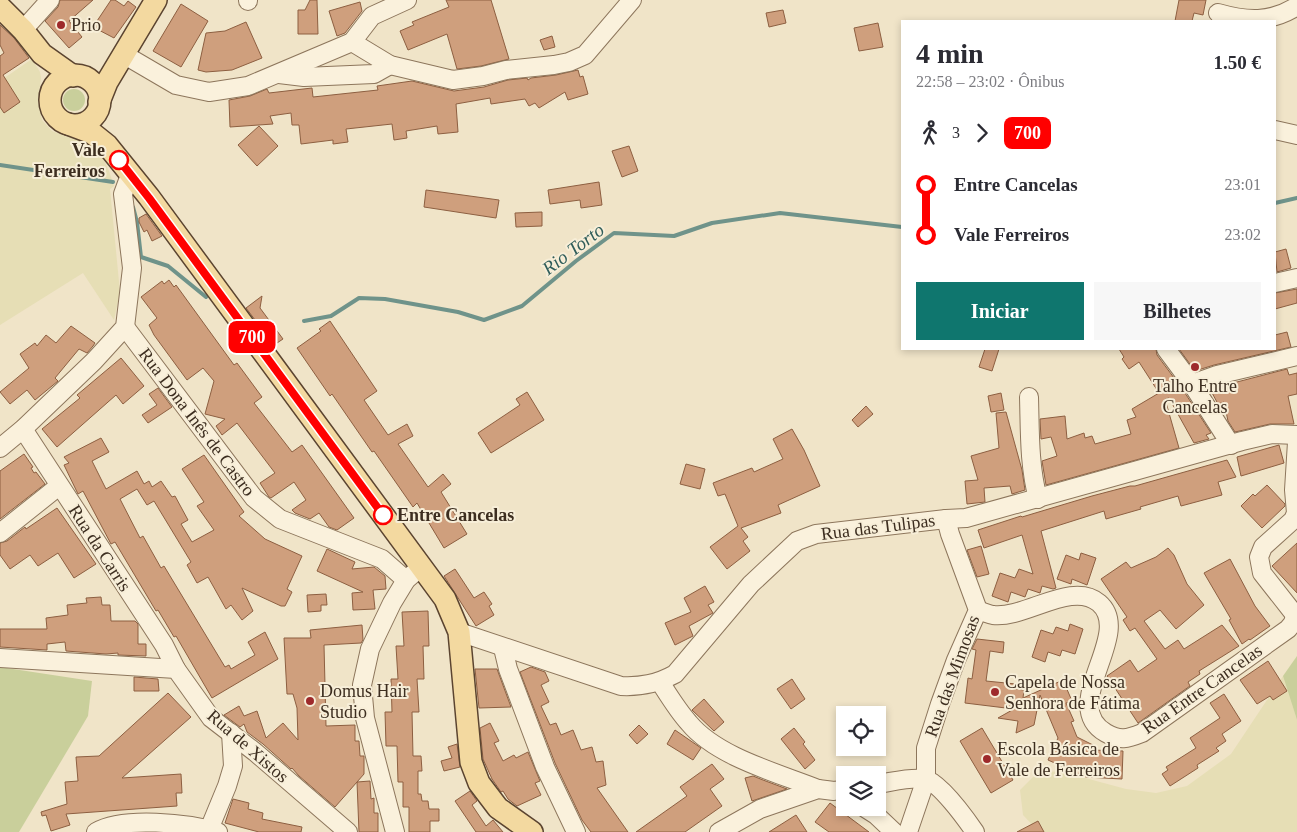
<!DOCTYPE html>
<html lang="pt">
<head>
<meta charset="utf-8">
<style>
	:root { --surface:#fff; --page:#f7f7f7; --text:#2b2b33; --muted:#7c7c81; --accent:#0f766e }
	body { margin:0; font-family:Georgia,serif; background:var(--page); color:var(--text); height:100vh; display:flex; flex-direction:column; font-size:19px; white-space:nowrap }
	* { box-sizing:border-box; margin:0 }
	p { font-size:16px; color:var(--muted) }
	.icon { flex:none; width:28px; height:28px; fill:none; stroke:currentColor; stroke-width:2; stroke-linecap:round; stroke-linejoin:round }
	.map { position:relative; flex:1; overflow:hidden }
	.sheet { position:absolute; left:901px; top:20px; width:375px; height:330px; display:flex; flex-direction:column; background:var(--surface); border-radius:0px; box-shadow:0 2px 8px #0003 }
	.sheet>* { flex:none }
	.badge { padding:0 10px; border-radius:8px; font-size:18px; line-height:32px }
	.tools { position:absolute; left:836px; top:706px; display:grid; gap:10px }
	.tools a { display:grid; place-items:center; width:50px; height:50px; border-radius:0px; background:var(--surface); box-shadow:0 2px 8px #0003; font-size:25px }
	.map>.badge { position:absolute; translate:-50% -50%; box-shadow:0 0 0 2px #fff }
	.legs { display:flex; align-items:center; gap:8px; height:55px; padding:0 15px; font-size:16px }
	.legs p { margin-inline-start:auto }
	.overview { display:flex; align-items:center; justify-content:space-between; height:85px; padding:0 15px }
	h1 { font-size:28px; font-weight:800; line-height:38px }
	.cta { display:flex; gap:10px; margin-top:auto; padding:10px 15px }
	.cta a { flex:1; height:58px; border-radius:0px; background:var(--accent); color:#fff; font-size:20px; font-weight:800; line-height:58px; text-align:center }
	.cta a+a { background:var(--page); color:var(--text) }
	ul { padding:0 15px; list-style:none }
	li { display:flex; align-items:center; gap:18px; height:50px; font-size:19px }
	li i { display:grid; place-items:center; width:8px; height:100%; margin:0 6px; background:currentColor }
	li i::after { content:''; width:12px; height:12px; margin:-6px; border:4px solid; border-radius:50%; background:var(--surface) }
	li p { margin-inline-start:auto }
	li:first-child i { background:linear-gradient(#0000 50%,currentColor 0) }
	li:last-child i { background:linear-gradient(currentColor 50%,#0000 0) }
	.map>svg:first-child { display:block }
	.farmland { fill:#e6deb5 }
	.green { fill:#c9cf9b }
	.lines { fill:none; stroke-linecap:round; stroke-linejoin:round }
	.stream { stroke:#6f938a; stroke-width:4 }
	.building { fill:#cf9f7d; stroke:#8d5f41 }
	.minor-casing { stroke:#8d765c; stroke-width:20 }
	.major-casing { stroke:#5b4430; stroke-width:24 }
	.minor { stroke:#faf1dc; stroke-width:18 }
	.major { stroke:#f3d9a0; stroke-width:21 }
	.line-1-casing { stroke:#fff; stroke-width:11 }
	.line-1 { stroke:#f00; stroke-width:8 }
	.poi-dot { fill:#9e2a2b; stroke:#f7eed8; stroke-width:2 }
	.stop-1-dot { fill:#fff; stroke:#f00; stroke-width:2.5 }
	.labels { text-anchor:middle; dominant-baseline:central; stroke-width:4; stroke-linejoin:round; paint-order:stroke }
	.poi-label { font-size:18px; fill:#3d2e20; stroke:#f7eed8; text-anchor:start }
	.stop-label { font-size:18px; font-weight:bold; fill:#3d2e20; stroke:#f7eed8; text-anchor:end }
	.street-label { font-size:18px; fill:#3d2e20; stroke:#f7eed8 }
	.water-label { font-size:19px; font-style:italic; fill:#2f5d5a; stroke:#f7eed8 }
</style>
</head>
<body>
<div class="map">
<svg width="1297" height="832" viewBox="0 0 1297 832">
	<rect width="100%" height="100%" fill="#f0e4c8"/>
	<g class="farmland">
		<polygon points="32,59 40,72 41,78 38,101 42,120 52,131 68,137 85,139 91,143 101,154 109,171 114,186 110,189 120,292 114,320 83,273 0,325 0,81"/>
		<polygon points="1283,676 1297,720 1297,832 1039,832 1023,815 1020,790 1039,771 1063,772 1126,789 1156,793 1187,786 1231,754"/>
	</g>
	<g class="green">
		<circle cx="74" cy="100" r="11"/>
		<polygon points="1297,656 1297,720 1283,676"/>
		<polygon points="0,667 92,681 88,716 19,832 0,832"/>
	</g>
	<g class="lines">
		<g class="stream">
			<polyline points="0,165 113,182"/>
			<polyline points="1275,203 1297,198"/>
			<polyline points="133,207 137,222 141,257 168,266 206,297"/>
			<polyline points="304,321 331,316 359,298 385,299 458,312 484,320 522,306 576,261 614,233 674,236 712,223 780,213 902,227"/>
		</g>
	</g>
	<g class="building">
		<polygon points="60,0 93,0 69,21 82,37 69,48 45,21 58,7"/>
		<polygon points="111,0 115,0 124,6 128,1 136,7 114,38 93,27"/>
		<polygon points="310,0 317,0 318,34 298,34 298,10 305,10"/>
		<polygon points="446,0 491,0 509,59 481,66 457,69 447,34 408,50 400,31 414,25 412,22 449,7"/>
		<polygon points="1179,0 1206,0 1203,15 1194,13 1192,21 1175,21"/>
		<polygon points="360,2 362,11 345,33 337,36 329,11"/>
		<polygon points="181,4 208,21 181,67 153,51"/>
		<polygon points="783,10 786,23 769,27 766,13"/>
		<polygon points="246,22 262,58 232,70 206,72 198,70 206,33 225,31"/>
		<polygon points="878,23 883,47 859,51 854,28"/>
		<polygon points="0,25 14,38 29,58 3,75 20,102 4,113 0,107 0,56 4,53 0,45"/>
		<polygon points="552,36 555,47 544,50 540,40"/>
		<polygon points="578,70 580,77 583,76 588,94 568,100 565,92 539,108 535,103 529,106 525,99 491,104 490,98 456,104 458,132 438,134 437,126 406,131 407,138 394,140 392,124 346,129 348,142 333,144 333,140 301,144 299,125 292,125 291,113 270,116 273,124 230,127 229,100 250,96 267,89 269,93 312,88 313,97 378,90 377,86 412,81 454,91 484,87 508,80 527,78 528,80 531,78 556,75"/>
		<polygon points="259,126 278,146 257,166 238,145"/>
		<polygon points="629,146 638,171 622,177 612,151"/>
		<polygon points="599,182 602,205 581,208 580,200 550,204 548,190"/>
		<polygon points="426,190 499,200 496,218 424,207"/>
		<polygon points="542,212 542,226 516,227 515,213"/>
		<polygon points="146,214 162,236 152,241 147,230 144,232 139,222 139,218"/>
		<polygon points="1286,249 1291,268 1277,272 1275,252"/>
		<polygon points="169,280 174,287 176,285 234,365 237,363 262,397 254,403 292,452 302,445 354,518 337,530 329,527 319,513 310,519 295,513 292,510 306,500 294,482 271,498 269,497 260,483 275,473 237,423 222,435 216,426 225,419 205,414 214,381 203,368 187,380 154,335 149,325 157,318 141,297 162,281 164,284"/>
		<polygon points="1297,289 1297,303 1275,309 1275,293"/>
		<polygon points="262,296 260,308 283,339 274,345 246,308"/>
		<polygon points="330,321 377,391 364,400 388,435 407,424 413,436 398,444 428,487 443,474 451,484 441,492 467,534 444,548 417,503 413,507 374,451 372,452 332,394 330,396 297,348 321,331 319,329"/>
		<polygon points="71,326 95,343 93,346 87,353 79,349 55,378 58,381 35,400 27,390 10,404 0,392 29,368 20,354 35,343 37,346 46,335 56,343"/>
		<polygon points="1287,332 1291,347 1214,365 1195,371 1179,349 1275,349 1275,335"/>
		<polygon points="985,349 999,349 992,371 979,367"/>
		<polygon points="1119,349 1156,349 1157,355 1183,390 1211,433 1206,435 1209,439 1194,443 1169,398 1165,399 1179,448 1046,485 1042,461 1057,456 1051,437 1041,439 1040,419 1065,416 1067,439 1084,433 1085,438 1092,436 1095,444 1131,434 1127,420 1136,417 1132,409 1159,393 1139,362 1129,369 1122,359 1124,357"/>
		<polygon points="121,358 144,386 123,404 116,395 57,447 42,429 80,398 77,395"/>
		<polygon points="1287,369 1289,375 1297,373 1297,394 1288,396 1294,424 1270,424 1235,432 1228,421 1224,402 1218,404 1210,389"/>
		<polygon points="158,388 172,407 148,423 142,415 157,405 149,394"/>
		<polygon points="527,392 544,420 491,453 478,433 520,405 516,399"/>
		<polygon points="1001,393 1004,410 991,412 988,396"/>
		<polygon points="866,406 873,414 858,427 852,420"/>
		<polygon points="1006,412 1022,470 1025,490 1012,494 1010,486 984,488 985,502 967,504 965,481 978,480 971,456 999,448 996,413"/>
		<polygon points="792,429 804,450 820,486 778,505 781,513 741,528 748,537 743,541 750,551 727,569 710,547 738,526 725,494 718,496 713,483 752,468 754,472 783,459 773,439"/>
		<polygon points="101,438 109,452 92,461 106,489 137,471 144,484 149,481 152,487 161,481 172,497 175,496 188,520 181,524 192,542 214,530 197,506 204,502 182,469 204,455 244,512 239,516 265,539 302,556 287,589 292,592 285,606 281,606 242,588 253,611 242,620 231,605 226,609 208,577 197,583 187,565 191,562 154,501 147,505 137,489 120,499 140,538 143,536 161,568 164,566 225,667 229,665 231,669 255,655 248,642 265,632 278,659 212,698 176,636 174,637 158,610 156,611 115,542 111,544 83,491 78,494 64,465 69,463 64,457"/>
		<polygon points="1279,445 1284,463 1241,476 1237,457"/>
		<polygon points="24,454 33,467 31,468 34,473 36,472 45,484 0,519 0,471"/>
		<polygon points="1227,460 1236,477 1218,482 1222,495 1181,506 1178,496 1140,507 1141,509 1106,519 1104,511 1041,531 1056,588 1053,589 1042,586 1040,593 1028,589 1025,597 1011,592 1008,602 992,596 1000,573 1015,578 1019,569 1033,574 1022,535 984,548 978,530 1021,516 1022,517 1092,496 1130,486 1135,486"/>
		<polygon points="686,464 705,469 700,489 680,484"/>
		<polygon points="1267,485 1285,504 1285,506 1262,528 1241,506 1253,494 1255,496"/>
		<polygon points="57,508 96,564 74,578 58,553 38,566 30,555 10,569 0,555 0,543 7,541 25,527 26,529"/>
		<polygon points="1297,543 1297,593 1272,566"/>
		<polygon points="981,546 989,574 977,577 967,550"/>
		<polygon points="1168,548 1174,555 1187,584 1204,605 1176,629 1160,610 1144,621 1165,649 1178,640 1184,649 1222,625 1239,646 1199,671 1200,674 1188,682 1190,686 1138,723 1107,676 1130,660 1138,672 1157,659 1135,628 1130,631 1123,620 1127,617 1101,579 1126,562 1131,568 1156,557"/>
		<polygon points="327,549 355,562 352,569 374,567 385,576 386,589 373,590 375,609 353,610 352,593 363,592 317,571"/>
		<polygon points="1081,553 1096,558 1087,585 1072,579 1071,584 1057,579 1066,555 1079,560"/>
		<polygon points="1230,559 1255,606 1270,626 1250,640 1249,639 1242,644 1229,620 1231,619 1204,573"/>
		<polygon points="455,569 474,598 484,592 492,604 489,606 494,615 476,626 444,576"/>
		<polygon points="705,586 714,602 708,605 713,613 689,626 693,636 675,645 665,623 691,612 684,598"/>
		<polygon points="326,594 327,605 321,605 321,611 308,612 307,595"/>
		<polygon points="101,597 102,605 110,605 111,621 135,621 138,624 138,644 146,644 146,656 118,655 118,653 106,654 66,651 65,642 47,644 47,650 0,647 0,629 47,629 46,618 68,615 67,605 87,603 86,598"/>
		<polygon points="428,611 429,646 423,646 424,679 417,679 419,712 412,712 413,756 421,756 422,771 418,771 418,794 421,794 422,801 428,801 429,809 439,809 439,821 430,821 430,832 409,832 409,807 403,807 403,782 398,782 397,746 386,746 385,712 392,712 391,679 398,679 396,646 404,646 402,612"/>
		<polygon points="1070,624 1083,629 1075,654 1062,650 1060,656 1048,652 1045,662 1032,657 1041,630 1053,634 1056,627 1068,631"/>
		<polygon points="362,625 363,640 361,643 324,645 326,726 355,725 355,741 359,741 360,756 364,756 364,774 357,782 370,781 371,799 374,798 374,813 378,813 378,832 359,832 357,782 335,807 299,776 292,768 291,769 263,744 247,732 244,724 240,727 224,715 239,706 244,716 257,711 266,738 283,723 298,740 297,708 293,694 287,694 284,638 311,638 310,630"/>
		<polygon points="977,639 1004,642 1003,653 990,651 986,681 1016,684 1016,689 1024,690 1023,698 1063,680 1072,701 1066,703 1074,721 1071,722 1077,737 1093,745 1091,750 1123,751 1122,779 1086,777 1048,760 1058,738 1040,695 1034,725 1016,733 1018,721 998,718 1014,709 965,703 968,678 972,679 976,650 972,649"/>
		<polygon points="1268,661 1287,691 1273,700 1270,696 1257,704 1240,680"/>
		<polygon points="531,667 545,672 549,681 541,685 549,702 541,706 550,725 556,723 561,735 573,730 581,750 592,747 596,762 603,761 606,785 597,788 628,832 591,832 582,820 555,763 520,672"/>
		<polygon points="475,669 497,669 511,707 479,708"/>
		<polygon points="134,677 158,679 159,691 134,691"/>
		<polygon points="792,679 805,699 791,709 777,689"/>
		<polygon points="168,693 191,717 122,778 181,774 182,793 176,793 177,806 66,814 70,825 51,831 46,815 42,816 41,812 67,804 65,782 78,781 76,757 99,756"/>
		<polygon points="1224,694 1241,721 1222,734 1226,741 1216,748 1219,751 1197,765 1198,768 1170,786 1162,774 1168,770 1166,767 1196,748 1190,738 1220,718 1210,703"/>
		<polygon points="704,699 724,722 714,731 692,710"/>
		<polygon points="490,723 499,741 494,743 503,761 514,755 516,758 528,752 540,781 535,783 541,795 517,806 508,799 503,791 501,792 492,779 483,759 480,728"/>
		<polygon points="639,725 648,734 637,744 629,735"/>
		<polygon points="794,728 805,742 803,744 815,760 805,769 781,739"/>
		<polygon points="982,728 1013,780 991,793 960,741"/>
		<polygon points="675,730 701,748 693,760 667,744"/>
		<polygon points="457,744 460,767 444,771 441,761 452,758 448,747"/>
		<polygon points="712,764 724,779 710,789 722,806 685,832 636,832 687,796 680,787"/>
		<polygon points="753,776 763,780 787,789 752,801 745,778"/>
		<polygon points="470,791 477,801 472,805 486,826 493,820 503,832 476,832 455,801"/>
		<polygon points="233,799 249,803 248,809 263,813 262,819 302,827 301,832 259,832 225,823"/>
		<polygon points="830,803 869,832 829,832 815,822"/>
		<polygon points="796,815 807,832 769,832"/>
		<polygon points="1038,821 1044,832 1017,832"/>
	</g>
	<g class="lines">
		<g class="minor-casing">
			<g id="minor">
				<polyline points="248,1 248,0"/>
				<path d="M1218,13C1246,21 1271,23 1297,6"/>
				<polyline points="23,30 50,0"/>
				<polyline points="352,42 390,65 453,80 483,76 506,70 554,65 569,62 585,55 632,0"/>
				<polyline points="123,54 176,85 209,92 248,86 352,42 372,16 407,0"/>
				<polyline points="279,74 304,77 374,74 390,65"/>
				<polyline points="1275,130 1297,135"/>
				<polyline points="1275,283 1297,278"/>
				<polyline points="125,327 254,498 280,519 382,559 406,580"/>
				<polyline points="1166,349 1192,384 1231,445"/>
				<polyline points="1192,384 1217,375 1297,356"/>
				<path d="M1029,397C1030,432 1029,465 1038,499"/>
				<polyline points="23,429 164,645 176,669"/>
				<polyline points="0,448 23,429 94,361 125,327 132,268 123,194 130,175"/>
				<polyline points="0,533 59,486"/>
				<path d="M978,610C983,612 988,614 993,615C1025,619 1072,580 1099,603C1135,634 1057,705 1106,733C1120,741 1127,739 1142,733L1288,629L1293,623L1295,615L1262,573L1259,557L1263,547L1293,520L1296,513L1294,490L1297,442"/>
				<path d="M459,632L621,686C641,687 657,684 675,674L751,584L797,541L816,534L946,519L966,518L1242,441L1272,434L1297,435"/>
				<polyline points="503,648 508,669 545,767 576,832"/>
				<polyline points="0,658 176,669 211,718 255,752 348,832"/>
				<path d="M660,682C669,696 678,711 689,723C717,757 778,773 818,789"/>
				<path d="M878,784C892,782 909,777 924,779C939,781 966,819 975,832"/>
				<polyline points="865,808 876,815 894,832"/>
				<path d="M96,832C123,816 189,823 218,832"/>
				<polyline points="208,832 227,786 233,766 231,733"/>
				<polyline points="395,832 365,718 362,685 370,649 392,603 406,580 414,573"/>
				<polyline points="719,832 760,809 818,789 834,791 845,789"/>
				<polyline points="908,832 926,779 926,748 940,704 956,660 978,610 950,534 946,519"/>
			</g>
		</g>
		<g class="major-casing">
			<g id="major">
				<polyline points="0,7 23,30 42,54 73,76"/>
				<circle cx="75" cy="100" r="25"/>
				<polyline points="99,102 107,82 156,0"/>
				<polyline points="68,124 92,133 107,145 149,197 445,599 459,632 471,762 479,783 498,808 532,832"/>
			</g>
		</g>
		<use href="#minor" class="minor"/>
		<use href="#major" class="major"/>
	</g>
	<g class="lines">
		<g class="line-1-casing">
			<polyline id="line-1" points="119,160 149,198 383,515"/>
		</g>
		<use href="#line-1" class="line-1"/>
	</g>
	<g class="poi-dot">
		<circle cx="61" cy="25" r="5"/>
		<circle cx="1195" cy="367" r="5"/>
		<circle cx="995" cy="692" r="5"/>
		<circle cx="310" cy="701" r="5"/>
		<circle cx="987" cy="759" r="5"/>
	</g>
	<g class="stop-1-dot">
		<circle cx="119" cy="160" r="9"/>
		<circle cx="383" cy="515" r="9"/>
	</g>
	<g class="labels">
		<g class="poi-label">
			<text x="71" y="25">Prio</text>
			<text x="1195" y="386" text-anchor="middle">Talho Entre<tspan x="1195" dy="21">Cancelas</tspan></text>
			<text x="1005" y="682">Capela de Nossa<tspan x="1005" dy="21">Senhora de Fátima</tspan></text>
			<text x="320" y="691">Domus Hair<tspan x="320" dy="21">Studio</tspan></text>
			<text x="997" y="749">Escola Básica de<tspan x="997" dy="21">Vale de Ferreiros</tspan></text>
		</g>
		<g class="stop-label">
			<text x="105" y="150">Vale<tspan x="105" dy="21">Ferreiros</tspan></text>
			<text x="397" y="515" text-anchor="start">Entre Cancelas</text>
		</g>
		<g class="street-label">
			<text transform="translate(197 422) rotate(53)">Rua Dona Inês de Castro</text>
			<text transform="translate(878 527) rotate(-7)">Rua das Tulipas</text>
			<text transform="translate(100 548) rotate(57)">Rua da Carris</text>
			<text transform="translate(952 676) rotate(-70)">Rua das Mimosas</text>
			<text transform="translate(1202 689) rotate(-35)">Rua Entre Cancelas</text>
			<text transform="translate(248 746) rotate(41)">Rua de Xistos</text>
		</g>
		<g class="water-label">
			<text transform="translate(573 249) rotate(-37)">Rio Torto</text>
		</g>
	</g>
</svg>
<div class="tools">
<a><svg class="icon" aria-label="locate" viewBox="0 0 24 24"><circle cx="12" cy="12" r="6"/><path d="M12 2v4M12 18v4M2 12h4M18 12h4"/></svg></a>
<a><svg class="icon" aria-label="layers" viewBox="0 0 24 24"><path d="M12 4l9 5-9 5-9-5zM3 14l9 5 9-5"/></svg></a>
</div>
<b class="badge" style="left:252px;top:337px;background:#f00;color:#fff">700</b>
<section class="sheet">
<div class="overview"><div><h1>4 min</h1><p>22:58 – 23:02 · Ônibus</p></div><b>1.50 €</b></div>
<div class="legs"><svg class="icon" aria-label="walk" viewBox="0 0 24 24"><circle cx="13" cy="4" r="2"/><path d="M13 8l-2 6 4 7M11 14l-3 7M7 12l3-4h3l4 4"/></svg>3<svg class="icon" aria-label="forward" viewBox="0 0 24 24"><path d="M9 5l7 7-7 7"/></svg><b class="badge" style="background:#f00;color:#fff">700</b></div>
<ul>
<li><i style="color:#f00"></i><b>Entre Cancelas</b><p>23:01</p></li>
<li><i style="color:#f00"></i><b>Vale Ferreiros</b><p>23:02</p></li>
</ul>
<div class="cta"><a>Iniciar</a><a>Bilhetes</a></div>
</section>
</div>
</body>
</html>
